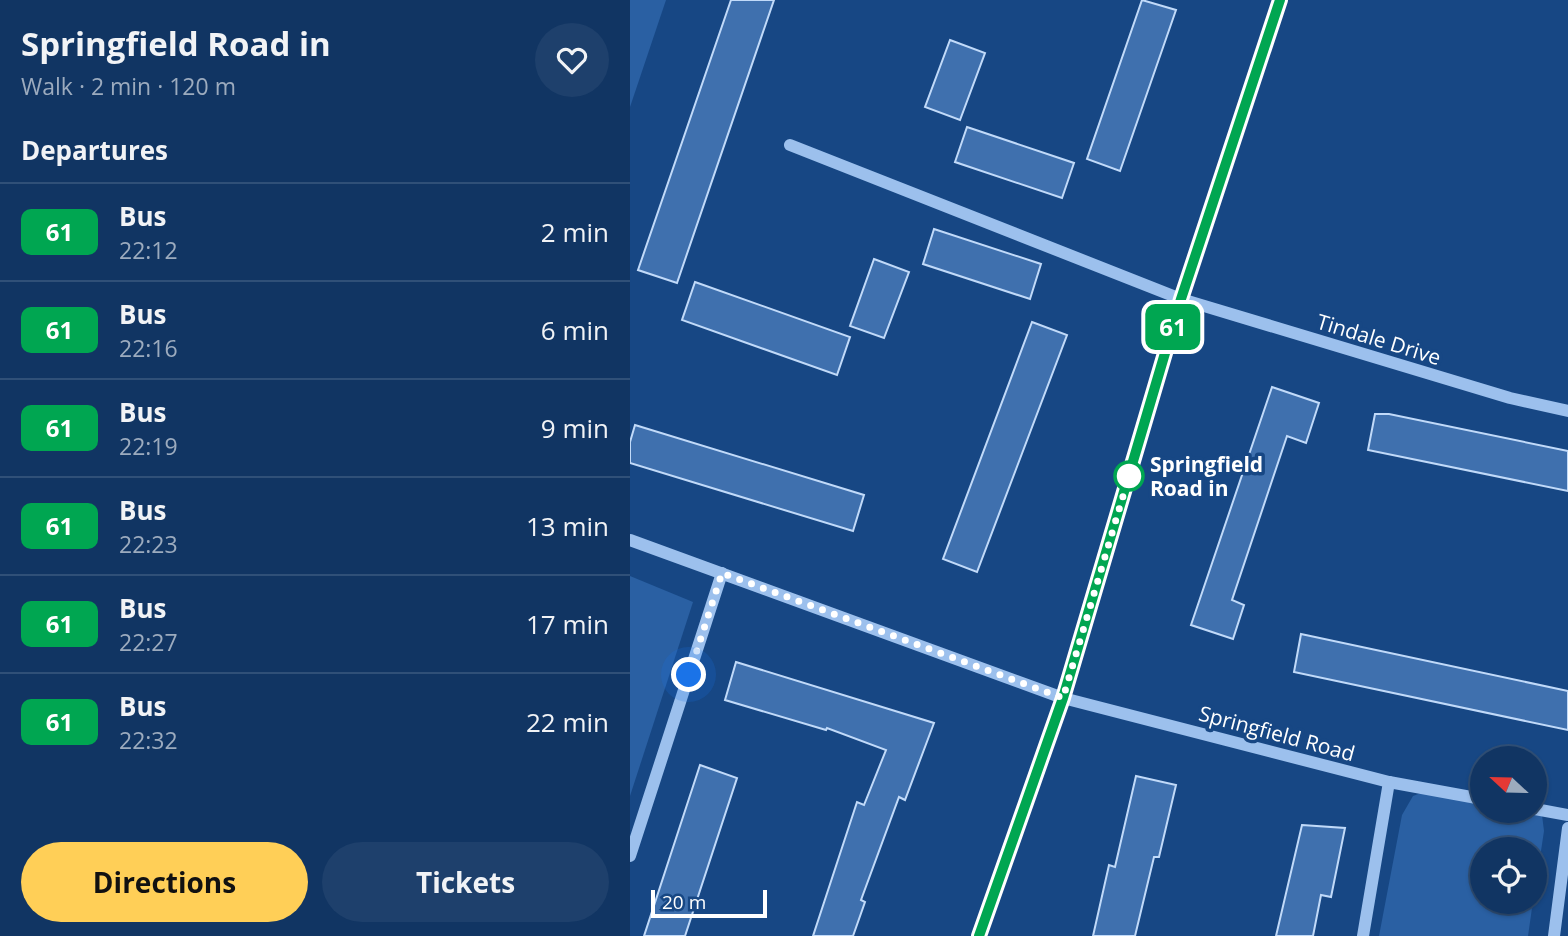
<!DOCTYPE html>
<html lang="en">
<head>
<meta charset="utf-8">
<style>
	:root { --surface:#113563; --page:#1e406c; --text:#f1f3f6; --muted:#9cabbe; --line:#305078; --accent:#ffcf57 }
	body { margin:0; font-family:"Open Sans",sans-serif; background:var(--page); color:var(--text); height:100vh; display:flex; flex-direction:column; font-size:26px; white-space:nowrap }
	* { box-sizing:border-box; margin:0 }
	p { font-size:23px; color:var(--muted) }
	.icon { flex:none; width:38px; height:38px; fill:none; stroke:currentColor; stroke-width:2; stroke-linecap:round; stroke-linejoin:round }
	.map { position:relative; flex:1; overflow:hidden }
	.details { display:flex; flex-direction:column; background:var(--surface); width:630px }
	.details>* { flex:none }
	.badge { padding:0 14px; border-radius:10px; font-size:24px; line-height:46px }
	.needle { width:46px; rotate:292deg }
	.buttons { position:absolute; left:840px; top:746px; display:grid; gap:14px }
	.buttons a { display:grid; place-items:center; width:77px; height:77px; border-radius:50%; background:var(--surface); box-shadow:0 2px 5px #0004,0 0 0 2px var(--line); font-size:35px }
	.scale { position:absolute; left:21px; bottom:18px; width:116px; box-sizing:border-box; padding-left:7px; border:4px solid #fff; border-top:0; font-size:19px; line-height:24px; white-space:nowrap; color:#fff; -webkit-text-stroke:5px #174784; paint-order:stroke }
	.you { position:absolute; width:35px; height:35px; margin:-18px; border:5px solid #fff; border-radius:50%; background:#1a73e8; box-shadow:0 0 0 10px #1a73e833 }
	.map>.badge { position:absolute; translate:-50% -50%; box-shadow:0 0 0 4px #fff }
	h2 { padding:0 21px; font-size:26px; line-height:63px }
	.round { display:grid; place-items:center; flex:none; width:74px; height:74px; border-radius:37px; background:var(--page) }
	.overview { display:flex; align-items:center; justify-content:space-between; height:119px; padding:0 21px }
	h1 { font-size:33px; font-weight:700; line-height:52px }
	.cta { display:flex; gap:14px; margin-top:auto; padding:14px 21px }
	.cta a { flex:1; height:80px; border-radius:42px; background:var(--accent); color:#111; font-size:28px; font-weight:700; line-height:80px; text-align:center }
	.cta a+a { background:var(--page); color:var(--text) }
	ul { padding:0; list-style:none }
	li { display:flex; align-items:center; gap:21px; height:98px; padding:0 21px; border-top:2px solid var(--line) }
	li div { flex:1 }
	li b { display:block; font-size:26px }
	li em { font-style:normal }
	li .badge { min-width:77px; font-weight:700; text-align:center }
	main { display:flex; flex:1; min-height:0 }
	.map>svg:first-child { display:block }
	.green { fill:#2a60a3 }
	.building { fill:#3f70ae; stroke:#c1daf9; stroke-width:2 }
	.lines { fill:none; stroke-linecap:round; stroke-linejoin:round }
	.minor { stroke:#9cc0ed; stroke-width:12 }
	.line-casing { stroke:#fff; stroke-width:16 }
	.line { stroke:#00a651; stroke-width:10 }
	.walk { stroke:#fff; stroke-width:7; stroke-dasharray:0 12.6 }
	.stop-dot { fill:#fff; stroke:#00a651; stroke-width:3.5 }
	.labels { text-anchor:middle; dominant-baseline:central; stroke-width:7; stroke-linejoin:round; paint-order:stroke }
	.street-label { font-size:21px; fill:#fff; stroke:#174784 }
	.stop-label { font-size:21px; font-weight:bold; fill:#fff; stroke:#174784; text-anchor:start }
</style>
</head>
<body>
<main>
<section class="details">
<div class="overview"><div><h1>Springfield Road in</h1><p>Walk · 2 min · 120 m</p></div><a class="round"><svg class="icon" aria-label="heart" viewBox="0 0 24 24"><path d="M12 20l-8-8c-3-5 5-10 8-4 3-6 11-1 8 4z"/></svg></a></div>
<h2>Departures</h2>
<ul>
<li><span class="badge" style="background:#00a651;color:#fff">61</span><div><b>Bus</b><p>22:12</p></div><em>2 min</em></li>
<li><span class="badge" style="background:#00a651;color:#fff">61</span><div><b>Bus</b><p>22:16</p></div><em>6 min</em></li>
<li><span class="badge" style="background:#00a651;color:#fff">61</span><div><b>Bus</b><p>22:19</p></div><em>9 min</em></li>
<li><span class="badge" style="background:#00a651;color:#fff">61</span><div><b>Bus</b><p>22:23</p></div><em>13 min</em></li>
<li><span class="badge" style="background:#00a651;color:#fff">61</span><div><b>Bus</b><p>22:27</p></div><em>17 min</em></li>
<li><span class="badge" style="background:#00a651;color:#fff">61</span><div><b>Bus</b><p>22:32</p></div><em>22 min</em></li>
</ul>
<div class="cta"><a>Directions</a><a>Tickets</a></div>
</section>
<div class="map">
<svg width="938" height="936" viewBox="0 0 938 936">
	<rect width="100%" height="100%" fill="#174784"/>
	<g class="green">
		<polygon points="0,0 36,0 0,107"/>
		<polygon points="0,576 63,602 0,796"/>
		<polygon points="799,790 852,798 852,810 905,810 912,815 914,831 905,891 905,849 852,849 852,901 903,901 898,936 749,936 772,815 783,796"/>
	</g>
	<g class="building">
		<polygon points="101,0 144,0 47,283 8,270"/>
		<polygon points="512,0 546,10 490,171 457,159"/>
		<polygon points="320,40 355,53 330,120 295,107"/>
		<polygon points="337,127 444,163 432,198 325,162"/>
		<polygon points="304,229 411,264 400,299 293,264"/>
		<polygon points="244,259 279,272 254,338 220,326"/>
		<polygon points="65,282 220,337 207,375 52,320"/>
		<polygon points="402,322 437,335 347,572 313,559"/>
		<polygon points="642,387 689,403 676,443 657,436 602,600 614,605 603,639 561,625"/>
		<polygon points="745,414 759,414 938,451 938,491 738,450"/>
		<polygon points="5,425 234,495 223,531 0,463 0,442"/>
		<polygon points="671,634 938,691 938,730 664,672"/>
		<polygon points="106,662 304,723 275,800 269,797 231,900 235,902 223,936 183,936 227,802 234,805 256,750 197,728 196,730 95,700"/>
		<polygon points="70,765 107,778 55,936 14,936"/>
		<polygon points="506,776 546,785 529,857 524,857 505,936 463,936 479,865 485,867"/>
		<polygon points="672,825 715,828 701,897 691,895 683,936 646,936"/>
	</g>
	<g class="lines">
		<g class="minor">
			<polyline points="160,145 551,299 880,398 938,411"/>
			<polyline points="0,540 433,698 759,782 852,799"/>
			<polyline points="905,809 938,815"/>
			<polyline points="0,856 92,573"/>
			<polyline points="349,936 433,698 551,299 650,0"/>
			<polyline points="733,936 759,782"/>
			<polyline points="924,936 938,828"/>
		</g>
	</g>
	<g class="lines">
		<g class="line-casing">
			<polyline id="line" points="349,936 433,698 551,299 650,0"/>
		</g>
		<use href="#line" class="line"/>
		<polyline class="walk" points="59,675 92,573 433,698 499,476"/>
	</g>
	<circle class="stop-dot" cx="499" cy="476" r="14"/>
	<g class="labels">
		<g class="street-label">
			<text transform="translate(749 339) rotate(17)">Tindale Drive</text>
			<text transform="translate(647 733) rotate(15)">Springfield Road</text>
		</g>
		<g class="stop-label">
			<text x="520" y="464">Springfield<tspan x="520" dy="24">Road in</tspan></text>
		</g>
	</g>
</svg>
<div class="buttons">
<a><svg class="needle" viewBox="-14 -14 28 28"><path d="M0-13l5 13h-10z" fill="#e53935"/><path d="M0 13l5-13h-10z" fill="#9cabbe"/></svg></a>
<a><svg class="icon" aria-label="locate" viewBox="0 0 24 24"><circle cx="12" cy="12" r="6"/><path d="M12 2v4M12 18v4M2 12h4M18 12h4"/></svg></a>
</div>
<div class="scale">20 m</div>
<div class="you" style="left:59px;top:675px"></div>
<b class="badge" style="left:543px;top:327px;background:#00a651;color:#fff">61</b>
</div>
</main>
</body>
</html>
